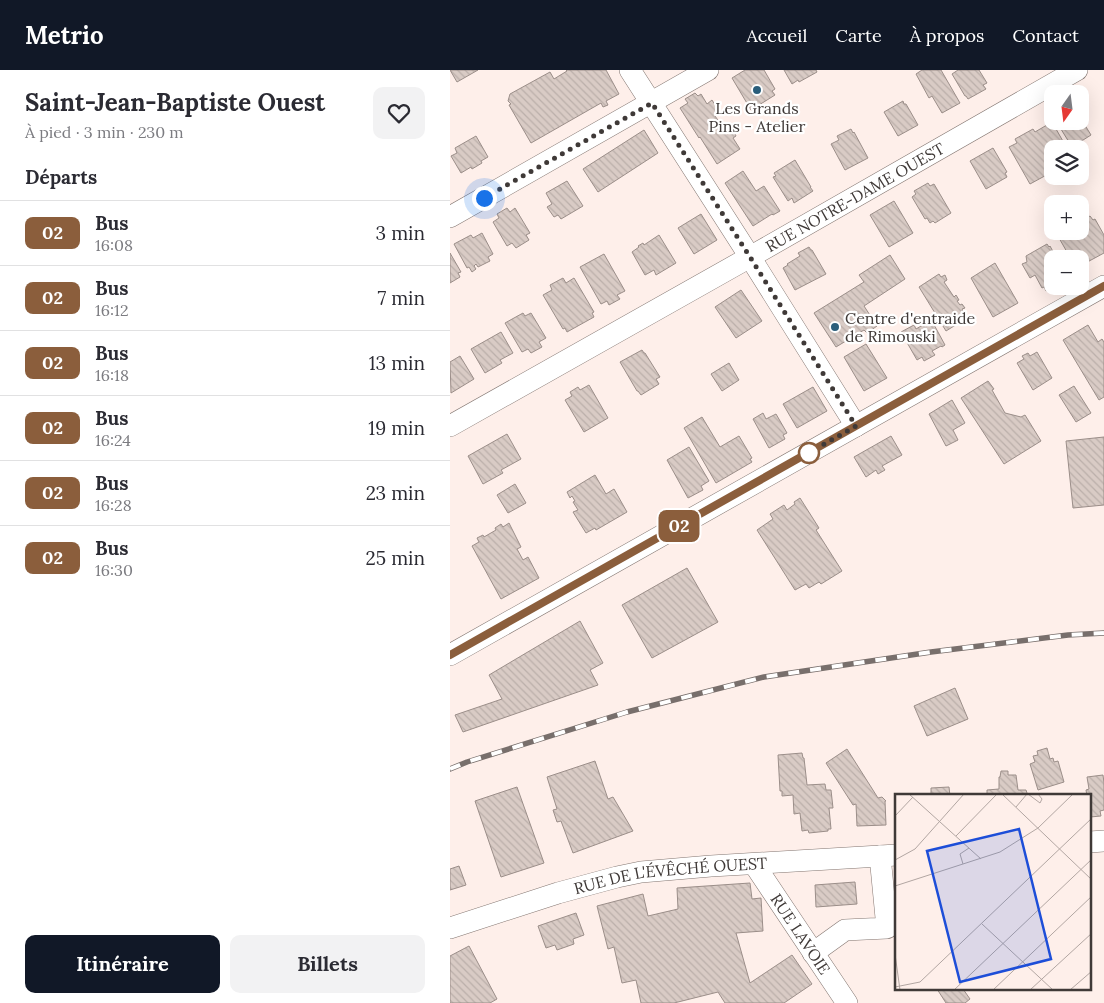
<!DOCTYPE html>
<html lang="fr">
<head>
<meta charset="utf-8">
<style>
	:root { --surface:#fff; --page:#f2f2f3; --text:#2b2b33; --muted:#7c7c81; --line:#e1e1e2; --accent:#111827 }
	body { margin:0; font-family:Lora,serif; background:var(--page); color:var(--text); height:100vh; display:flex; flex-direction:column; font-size:19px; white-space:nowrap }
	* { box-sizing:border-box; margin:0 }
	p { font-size:16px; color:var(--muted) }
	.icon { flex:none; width:28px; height:28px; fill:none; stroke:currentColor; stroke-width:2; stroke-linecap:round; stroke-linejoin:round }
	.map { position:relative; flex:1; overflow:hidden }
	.drawer { display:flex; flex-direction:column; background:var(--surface); width:450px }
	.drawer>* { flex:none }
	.badge { padding:0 10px; border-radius:8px; font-size:18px; line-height:32px }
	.needle { width:32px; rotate:194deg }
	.controls { position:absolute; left:594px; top:15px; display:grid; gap:10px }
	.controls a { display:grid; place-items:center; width:45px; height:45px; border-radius:10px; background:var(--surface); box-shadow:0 5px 20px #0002; font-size:25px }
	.you { position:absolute; width:25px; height:25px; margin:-12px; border:4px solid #fff; border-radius:50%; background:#1a73e8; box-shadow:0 0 0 8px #1a73e833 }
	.map>.badge { position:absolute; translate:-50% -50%; box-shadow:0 0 0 2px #fff }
	h2 { padding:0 25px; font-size:19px; line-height:45px }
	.round { display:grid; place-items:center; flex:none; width:52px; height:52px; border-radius:10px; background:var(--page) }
	.overview { display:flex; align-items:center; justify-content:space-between; height:85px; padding:0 25px }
	h1 { font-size:24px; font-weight:700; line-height:38px }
	.action { display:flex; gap:10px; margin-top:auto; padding:10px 25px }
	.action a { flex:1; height:58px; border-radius:10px; background:var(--accent); color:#fff; font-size:20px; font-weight:700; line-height:58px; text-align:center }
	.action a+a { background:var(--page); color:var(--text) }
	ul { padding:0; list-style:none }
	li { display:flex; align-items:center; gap:15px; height:65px; padding:0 25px; border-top:1px solid var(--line) }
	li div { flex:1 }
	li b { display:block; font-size:19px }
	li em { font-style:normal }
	li .badge { min-width:55px; font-weight:700; text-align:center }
	header { display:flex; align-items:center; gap:30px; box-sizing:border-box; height:70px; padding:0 25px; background:var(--accent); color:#fff }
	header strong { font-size:24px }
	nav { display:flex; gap:28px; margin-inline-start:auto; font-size:18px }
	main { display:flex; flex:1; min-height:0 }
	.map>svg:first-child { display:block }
	.building { fill:url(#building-back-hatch); stroke:#9b8e89 }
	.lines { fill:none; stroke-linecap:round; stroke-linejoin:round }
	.minor-casing { stroke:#837671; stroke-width:22 }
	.minor { stroke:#fff; stroke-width:21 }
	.rail-casing { stroke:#786f6c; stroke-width:5.5 }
	.rail { stroke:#fff; stroke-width:4; stroke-dasharray:11; stroke-linecap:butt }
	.line-casing { stroke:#fff; stroke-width:11 }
	.line { stroke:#8b5e3c; stroke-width:8 }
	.walk { stroke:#3f3937; stroke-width:5; stroke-dasharray:0 9 }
	.poi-dot { fill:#2b5e7b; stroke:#fff; stroke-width:2 }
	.stop-dot { fill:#fff; stroke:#8b5e3c; stroke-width:2.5 }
	.labels { text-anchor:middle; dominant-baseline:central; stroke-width:4.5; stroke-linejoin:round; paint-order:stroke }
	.poi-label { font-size:16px; fill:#3f3937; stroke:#fff }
	.street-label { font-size:16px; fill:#3f3937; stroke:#fff }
	.inset-road { fill:none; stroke:#b2a6a2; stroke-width:1 }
	.view { fill:#1d4ed8; fill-opacity:0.15; stroke:#1d4ed8; stroke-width:2.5 }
	.inset-edge { fill:none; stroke:#3f3937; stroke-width:2.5 }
</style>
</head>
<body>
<header>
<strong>Metrio</strong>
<nav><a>Accueil</a><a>Carte</a><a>À propos</a><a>Contact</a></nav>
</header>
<main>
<section class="drawer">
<div class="overview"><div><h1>Saint-Jean-Baptiste Ouest</h1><p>À pied · 3 min · 230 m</p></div><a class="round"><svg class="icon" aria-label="heart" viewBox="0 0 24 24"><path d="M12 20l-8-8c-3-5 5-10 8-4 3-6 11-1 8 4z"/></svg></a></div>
<h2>Départs</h2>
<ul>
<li><span class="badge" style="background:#8b5e3c;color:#fff">02</span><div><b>Bus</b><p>16:08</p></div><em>3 min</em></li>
<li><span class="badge" style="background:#8b5e3c;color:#fff">02</span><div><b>Bus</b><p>16:12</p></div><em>7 min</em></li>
<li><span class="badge" style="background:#8b5e3c;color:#fff">02</span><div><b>Bus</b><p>16:18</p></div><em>13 min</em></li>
<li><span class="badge" style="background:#8b5e3c;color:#fff">02</span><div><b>Bus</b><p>16:24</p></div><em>19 min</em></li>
<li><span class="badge" style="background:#8b5e3c;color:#fff">02</span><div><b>Bus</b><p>16:28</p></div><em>23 min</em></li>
<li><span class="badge" style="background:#8b5e3c;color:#fff">02</span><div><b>Bus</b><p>16:30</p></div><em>25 min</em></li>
</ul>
<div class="action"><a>Itinéraire</a><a>Billets</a></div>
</section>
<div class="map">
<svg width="654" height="933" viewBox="0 0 654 933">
	<defs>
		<pattern id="building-back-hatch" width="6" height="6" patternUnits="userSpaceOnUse" patternTransform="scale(1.25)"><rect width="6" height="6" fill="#d9cbc5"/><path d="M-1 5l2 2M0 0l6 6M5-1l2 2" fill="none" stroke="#bbafaa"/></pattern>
	</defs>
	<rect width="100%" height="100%" fill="#feefea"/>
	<g class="building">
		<polygon points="0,0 28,0 7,12"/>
		<polygon points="116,0 156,0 169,24 156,31 158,35 153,37 151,33 81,73 59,35 61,34 58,31 60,24 100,2 104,9 117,1"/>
		<polygon points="295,0 314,0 325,19 322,21 325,25 301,40 282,8"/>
		<polygon points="334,0 366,0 367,2 349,12 348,10 342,14"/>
		<polygon points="472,0 491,0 510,33 492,43 482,26 479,28 466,4"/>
		<polygon points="508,0 529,0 537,13 533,15 536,19 518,29 516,26 515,26 502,4"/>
		<polygon points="245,23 248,26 251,24 257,34 262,30 268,40 267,41 269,44 265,46 270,53 272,52 279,62 283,59 286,66 283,68 290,79 267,94 250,67 249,68 230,38 238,33 235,29"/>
		<polygon points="453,31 454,34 456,34 468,55 448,66 434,42"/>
		<polygon points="630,47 641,65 622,77 606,51 630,51"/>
		<polygon points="602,52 614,73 605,78 606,79 602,79 602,102 580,114 559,77 567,73 565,69 583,59 585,62"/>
		<polygon points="401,59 403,63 404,62 418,88 395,100 381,74 389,70 387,66"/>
		<polygon points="194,60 208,83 148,122 133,99"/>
		<polygon points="26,66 38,87 31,91 32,93 22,99 21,97 11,103 1,86 7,83 5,78"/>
		<polygon points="543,78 557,102 555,103 557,107 536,119 520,91"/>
		<polygon points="345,90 361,117 360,117 363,121 344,133 342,128 338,131 323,107 326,106 324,103"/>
		<polygon points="293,101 306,121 314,116 330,141 323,145 322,144 303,156 275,113"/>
		<polygon points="117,111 133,136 111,149 108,145 104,147 97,137 102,134 96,123"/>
		<polygon points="478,113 480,116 484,114 501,143 485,153 483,151 480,153 477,148 475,149 462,127 466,124 464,121"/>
		<polygon points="444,131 463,163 439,177 420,145"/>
		<polygon points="57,138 60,142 65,138 80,163 76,165 79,170 66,178 62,173 57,176 43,152 49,148 47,144"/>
		<polygon points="251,144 267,170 244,184 228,158"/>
		<polygon points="640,146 643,150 645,149 654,165 654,183 630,196 630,189 621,189 609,168 611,167 609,164 613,161 630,161 630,152"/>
		<polygon points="32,163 43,184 38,187 40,191 28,197 26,194 24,196 26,199 22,202 19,197 17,198 4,174 21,165 23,168"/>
		<polygon points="209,165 226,193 206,205 204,200 195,205 182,182 189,177 188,176 193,173 194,175"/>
		<polygon points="597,174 599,177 600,176 607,189 602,189 602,216 605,216 596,221 594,217 592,218 585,205 580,208 572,194 577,192 576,186"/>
		<polygon points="359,177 361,180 362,180 376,204 345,220 333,198 338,195 337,194 350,186 348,183"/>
		<polygon points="0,183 11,202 8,203 10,207 0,213"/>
		<polygon points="154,184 175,221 167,225 170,229 159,235 157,231 151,234 130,197"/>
		<polygon points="440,185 455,209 414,236 427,256 417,263 414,260 386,277 364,243 414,212 409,205"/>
		<polygon points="545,193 568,233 543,247 521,208"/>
		<polygon points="489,204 491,207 495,205 497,210 494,212 504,227 506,225 509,230 507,231 510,235 512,234 515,238 512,239 517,248 496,261 469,217"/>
		<polygon points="113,208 116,213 124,208 144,242 142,243 144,247 117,262 115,258 113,259 93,225 102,220 100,215"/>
		<polygon points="291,220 312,251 286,268 265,237"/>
		<polygon points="73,243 75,246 81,243 96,268 89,272 92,277 81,283 78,279 72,282 55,253"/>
		<polygon points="482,251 495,275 492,277 491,276 482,281 485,285 474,291 472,287 467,290 451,262 464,255 466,259 478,252 479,253"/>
		<polygon points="638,255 648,272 652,269 654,272 654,327 649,330 613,270"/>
		<polygon points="51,262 63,283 50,290 52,293 35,303 21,279"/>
		<polygon points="416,274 437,308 414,321 394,287"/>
		<polygon points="192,280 194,283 195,283 210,307 206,309 209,314 191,325 188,321 187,321 170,292"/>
		<polygon points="587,282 602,308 583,320 567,293 574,289 572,286 578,283 580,286"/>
		<polygon points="10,286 24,309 1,323 0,292"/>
		<polygon points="279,293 289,310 272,321 261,304"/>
		<polygon points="538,311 544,319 542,320 555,343 571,347 575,345 591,371 554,394 511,328"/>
		<polygon points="139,315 158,348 134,362 115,330 122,326 120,322 128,317 130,320"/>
		<polygon points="624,316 641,343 626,352 609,325"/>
		<polygon points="363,317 377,341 347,358 333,334"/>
		<polygon points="502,330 515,353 503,360 508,370 496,376 479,344"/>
		<polygon points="313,343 316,349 326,344 337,363 333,365 335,369 319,378 303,349"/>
		<polygon points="252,347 270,377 289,366 302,388 300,389 302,392 266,413 234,358"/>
		<polygon points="57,364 71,389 51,400 53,403 33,414 18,386"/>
		<polygon points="441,366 452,385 432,396 435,400 428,404 426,400 416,407 404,387"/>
		<polygon points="654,367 654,435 623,438 616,371"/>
		<polygon points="239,377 259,411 251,416 253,420 238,428 217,390"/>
		<polygon points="145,405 156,424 164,419 177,442 146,460 145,458 136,463 123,442 128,440 123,432 125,431 122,426 120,428 117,422"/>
		<polygon points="65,414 76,433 58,443 47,425"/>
		<polygon points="350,428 369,458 366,460 392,501 371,514 369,512 359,518 356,514 345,520 307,460 323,449 320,444 334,435 337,440 345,434 344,432"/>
		<polygon points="59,453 71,477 67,479 73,490 78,487 89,508 51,529 22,476 29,472 27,468 33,465 34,467 46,460 45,458 51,454 53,457"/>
		<polygon points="237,498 268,552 202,588 172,535"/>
		<polygon points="130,551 153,593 140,600 148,615 13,662 5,645 52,629 39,605"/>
		<polygon points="505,618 518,649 477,666 464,636"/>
		<polygon points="597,678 600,689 603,688 604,692 608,691 614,712 588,720 580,694 585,692 583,686 588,685 587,681"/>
		<polygon points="397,679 428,728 432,727 436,731 435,731 436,755 407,756 406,734 403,735 376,693"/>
		<polygon points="352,683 353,688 354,688 357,715 375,714 376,720 381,720 383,738 379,738 381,759 378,759 378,761 359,763 358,760 352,761 350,743 344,744 343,725 332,726 332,721 330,721 328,685"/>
		<polygon points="145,691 158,729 163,727 183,761 123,783 111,751 107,752 103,740 107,739 97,707"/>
		<polygon points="551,701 558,701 558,705 566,705 568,720 576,720 578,726 537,726 537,720 549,719 549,707 550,707"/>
		<polygon points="653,705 654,713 654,740 650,741 651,746 640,747 640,726 637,726 636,720 639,719 637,707"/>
		<polygon points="67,717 94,793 51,807 25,731"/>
		<polygon points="499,717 500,726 481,726 481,718"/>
		<polygon points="9,796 16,815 0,820 0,799"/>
		<polygon points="405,812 407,834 366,837 365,815"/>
		<polygon points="300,813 302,829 311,828 313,861 286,863 300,913 342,885 362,914 334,933 275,933 268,922 224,933 191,933 186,910 172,913 164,877 158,879 147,836 193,824 198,846 228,839 227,818"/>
		<polygon points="126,843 134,865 123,869 124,874 107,880 105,875 96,878 88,856"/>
		<polygon points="19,876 47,929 40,933 0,933 0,886"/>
		<polygon points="487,919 513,919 520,929 515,933 496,933"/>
	</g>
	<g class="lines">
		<g class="minor-casing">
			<g id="minor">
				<polyline points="180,0 300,187 406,356"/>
				<polyline points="0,147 258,0"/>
				<path id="s1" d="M0,356L300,187L627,0"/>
				<polyline points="0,585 654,216"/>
				<polyline points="640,772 654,771"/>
				<path id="s2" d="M304,794L397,933"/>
				<path id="s3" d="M0,858L108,823L167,807L191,802L261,796L447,785"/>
				<polyline points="363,883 395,860 437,858 430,786"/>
			</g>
		</g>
		<use href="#minor" class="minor"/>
		<g class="rail-casing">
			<polyline id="rail" points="0,699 17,692 177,642 314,607 481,582 618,565 654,563"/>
		</g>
		<use href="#rail" class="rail"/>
	</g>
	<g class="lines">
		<g class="line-casing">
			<polyline id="line" points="0,585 654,216"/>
		</g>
		<use href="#line" class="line"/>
		<polyline class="walk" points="34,128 202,33 300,187 406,356 355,385 359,383"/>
	</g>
	<g class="poi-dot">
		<circle cx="307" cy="20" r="5"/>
		<circle cx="385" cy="257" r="5"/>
	</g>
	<circle class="stop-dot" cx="359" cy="383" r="10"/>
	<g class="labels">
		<g class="poi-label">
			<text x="307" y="38">Les Grands<tspan x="307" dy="18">Pins - Atelier</tspan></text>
			<text x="395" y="248" text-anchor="start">Centre d'entraide<tspan x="395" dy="18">de Rimouski</tspan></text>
		</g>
		<g class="street-label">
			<text stroke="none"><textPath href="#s1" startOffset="465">RUE NOTRE-DAME OUEST</textPath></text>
			<text stroke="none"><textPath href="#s3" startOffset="228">RUE DE L'ÉVÊCHÉ OUEST</textPath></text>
			<text stroke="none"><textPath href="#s2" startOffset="84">RUE LAVOIE</textPath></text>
		</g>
	</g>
	<g transform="translate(445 724)">
		<rect width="196" height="196" fill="#feefea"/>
		<path class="inset-road" d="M14,0L86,65M107,0L197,86M133,0L145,9L147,5L143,0M121,13L132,0M0,22L18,3M61,42L102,0M0,66L20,55L69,0M68,70L65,60L74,54M0,92L105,58L143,34L178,0M87,130L158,196M0,160L5,196M0,193L25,188L197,24M59,196L197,65M98,196L197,102M135,196L197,139M175,196L197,177"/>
		<path class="view" d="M124,35L156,165L65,188L32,57Z"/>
		<rect width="196" height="196" class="inset-edge"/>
	</g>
</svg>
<div class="controls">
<a><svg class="needle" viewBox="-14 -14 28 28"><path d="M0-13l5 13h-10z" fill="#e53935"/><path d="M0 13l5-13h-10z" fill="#7c7c81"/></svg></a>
<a><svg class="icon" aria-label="layers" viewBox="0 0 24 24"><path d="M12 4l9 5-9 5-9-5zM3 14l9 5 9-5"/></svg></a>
<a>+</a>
<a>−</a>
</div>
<div class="you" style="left:34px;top:128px"></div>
<b class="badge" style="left:229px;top:456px;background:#8b5e3c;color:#fff">02</b>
</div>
</main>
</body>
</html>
